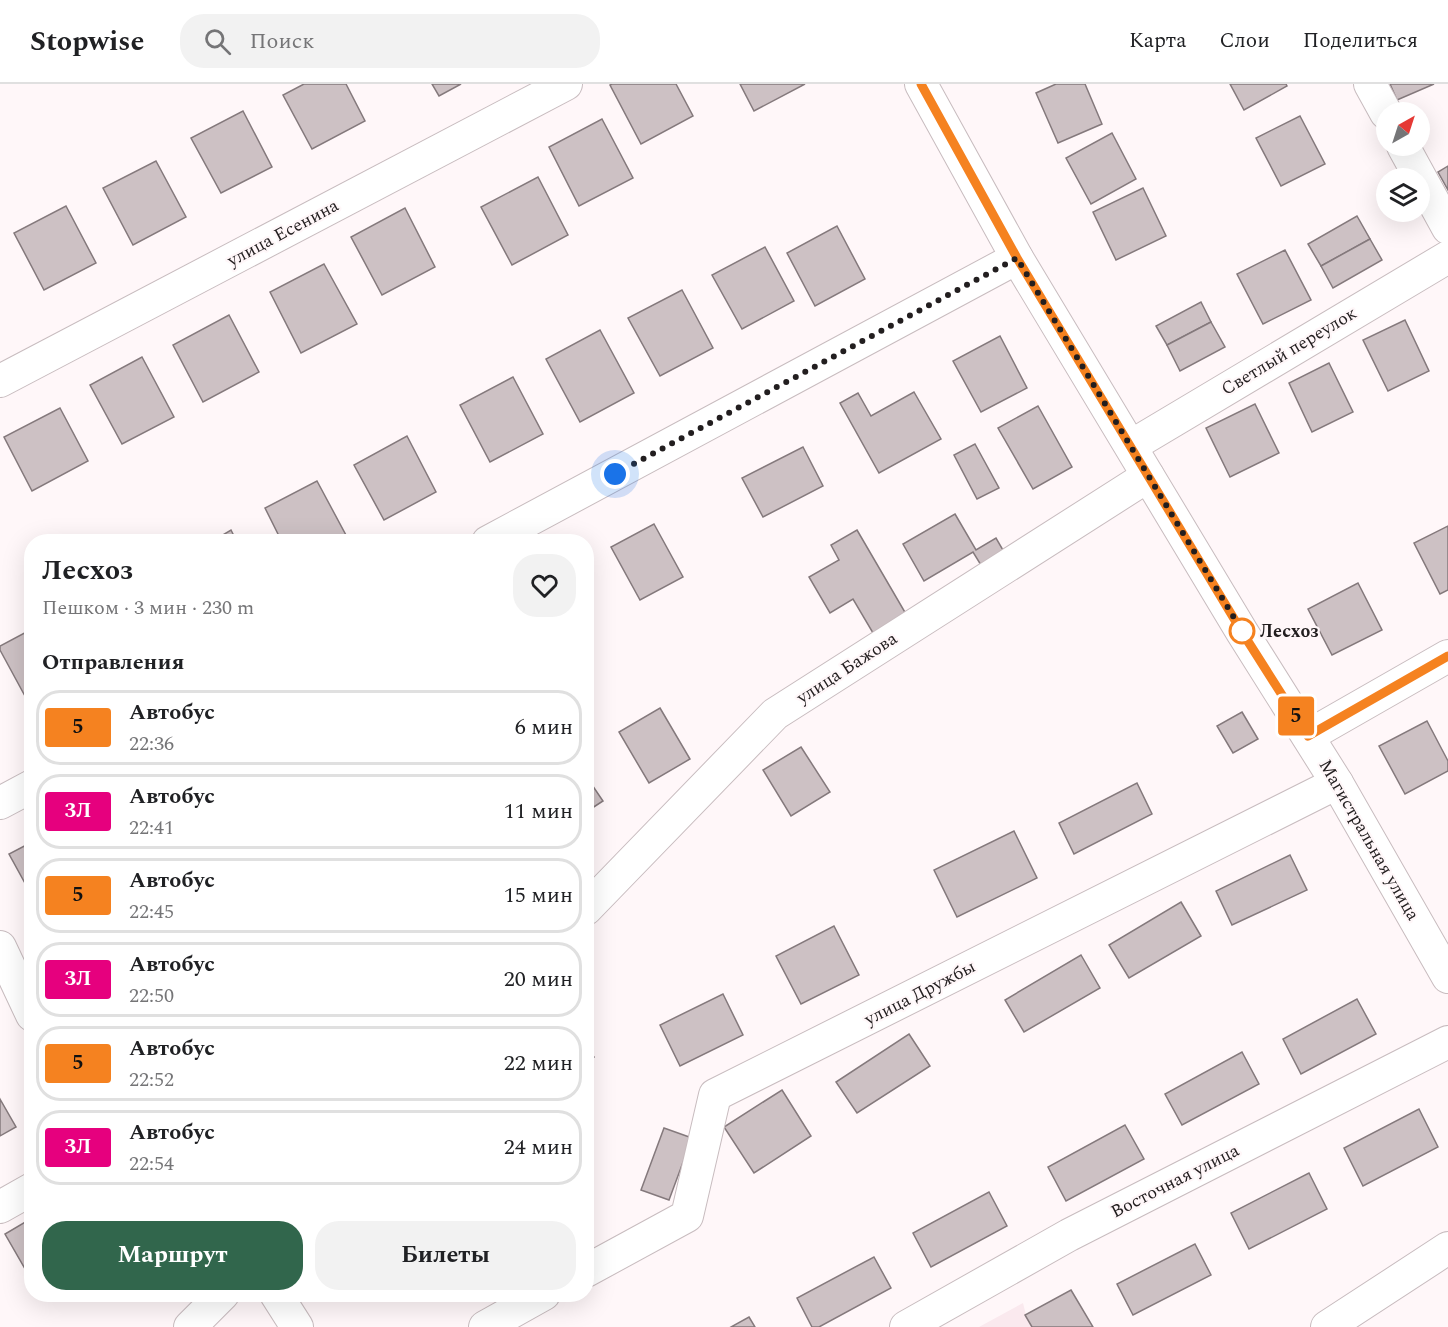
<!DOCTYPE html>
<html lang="ru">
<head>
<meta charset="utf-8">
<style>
	:root { --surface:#fff; --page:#f2f2f2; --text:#202124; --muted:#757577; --line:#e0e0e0; --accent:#31664c }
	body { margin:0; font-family:Spectral,serif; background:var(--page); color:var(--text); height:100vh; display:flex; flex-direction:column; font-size:22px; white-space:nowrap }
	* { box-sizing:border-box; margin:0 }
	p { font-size:20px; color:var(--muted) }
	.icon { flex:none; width:33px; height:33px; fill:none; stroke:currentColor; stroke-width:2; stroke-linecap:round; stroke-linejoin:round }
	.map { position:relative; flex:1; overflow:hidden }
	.sheet { position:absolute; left:24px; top:450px; width:570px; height:768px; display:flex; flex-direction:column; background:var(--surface); border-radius:24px; box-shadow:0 6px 24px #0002 }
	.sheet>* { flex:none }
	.badge { padding:0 12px; border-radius:4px; font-size:21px; line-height:39px }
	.needle { width:39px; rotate:39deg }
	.tools { position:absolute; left:1376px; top:18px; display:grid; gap:12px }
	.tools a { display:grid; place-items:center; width:54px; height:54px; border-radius:50%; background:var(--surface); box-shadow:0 6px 24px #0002; font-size:30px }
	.you { position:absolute; width:30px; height:30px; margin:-15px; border:4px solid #fff; border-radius:50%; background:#1a73e8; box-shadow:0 0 0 9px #1a73e833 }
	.map>.badge { position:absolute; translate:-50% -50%; box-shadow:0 0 0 3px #fff }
	h2 { padding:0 18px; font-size:22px; line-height:54px }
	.round { display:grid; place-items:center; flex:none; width:63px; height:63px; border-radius:24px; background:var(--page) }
	.overview { display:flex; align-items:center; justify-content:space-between; height:102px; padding:0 18px }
	h1 { font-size:28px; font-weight:700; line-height:45px }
	.button { display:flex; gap:12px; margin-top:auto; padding:12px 18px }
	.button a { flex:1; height:69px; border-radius:24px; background:var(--accent); color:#fff; font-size:24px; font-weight:700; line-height:69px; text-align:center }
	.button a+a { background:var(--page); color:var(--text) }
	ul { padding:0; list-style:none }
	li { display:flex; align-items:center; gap:18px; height:75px; margin:0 12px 9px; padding:0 6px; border:3px solid var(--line); border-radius:24px }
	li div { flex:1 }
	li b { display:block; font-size:22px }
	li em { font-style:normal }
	li .badge { min-width:66px; font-weight:700; text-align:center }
	header { display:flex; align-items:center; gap:36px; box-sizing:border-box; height:84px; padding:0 30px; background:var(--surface); border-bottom:2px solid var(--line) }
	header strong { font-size:28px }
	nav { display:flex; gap:33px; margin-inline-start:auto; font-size:21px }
	.search { width:420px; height:54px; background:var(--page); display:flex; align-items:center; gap:15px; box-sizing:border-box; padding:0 21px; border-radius:24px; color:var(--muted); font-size:22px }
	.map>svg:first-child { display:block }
	.built { fill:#fae9ee }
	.building { fill:#cdc1c4; stroke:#84797c; stroke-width:1.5 }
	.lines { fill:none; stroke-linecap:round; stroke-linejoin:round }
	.minor-casing { stroke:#c8bcbf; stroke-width:34 }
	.minor { stroke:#fff; stroke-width:32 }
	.line-casing { stroke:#fff; stroke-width:14 }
	.line { stroke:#f58220; stroke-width:9 }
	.walk { stroke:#221e1f; stroke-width:6; stroke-dasharray:0 10.8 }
	.stop-dot { fill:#fff; stroke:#f58220; stroke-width:3 }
	.labels { text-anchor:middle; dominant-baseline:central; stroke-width:4.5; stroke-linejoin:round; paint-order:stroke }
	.street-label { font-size:18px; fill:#221e1f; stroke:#fff7f9 }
	.stop-label { font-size:18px; font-weight:bold; fill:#221e1f; stroke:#fff7f9; text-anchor:start }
</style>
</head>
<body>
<header>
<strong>Stopwise</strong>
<div class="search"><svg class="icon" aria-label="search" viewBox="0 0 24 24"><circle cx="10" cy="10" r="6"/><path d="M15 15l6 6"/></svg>Поиск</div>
<nav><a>Карта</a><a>Слои</a><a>Поделиться</a></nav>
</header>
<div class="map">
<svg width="1448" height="1243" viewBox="0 0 1448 1243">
	<rect width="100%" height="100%" fill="#fff7f9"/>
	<polygon class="built" points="1071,1206 1093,1243 979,1243 1023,1219 1026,1231"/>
	<g class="building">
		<polygon points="304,0 346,0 365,37 312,65 283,11"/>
		<polygon points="432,0 461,0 439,12"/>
		<polygon points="612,0 676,0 693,32 641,60 610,1"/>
		<polygon points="740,0 805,0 754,27"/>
		<polygon points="1056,0 1085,0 1102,40 1058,59 1036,9"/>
		<polygon points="1230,0 1286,0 1287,2 1244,26"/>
		<polygon points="1390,0 1434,0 1397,16"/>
		<polygon points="243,27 272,83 221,109 191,54"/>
		<polygon points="1300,32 1325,80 1281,102 1256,54"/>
		<polygon points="602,35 633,94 579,122 549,63"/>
		<polygon points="1112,49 1136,95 1091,120 1066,74"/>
		<polygon points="156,77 186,133 133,161 103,104"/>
		<polygon points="1448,82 1448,106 1438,88"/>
		<polygon points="538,93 568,151 512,181 481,123"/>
		<polygon points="1143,104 1166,152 1116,176 1093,128"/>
		<polygon points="66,122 96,179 44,206 14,149"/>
		<polygon points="405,124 435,183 382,211 351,153"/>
		<polygon points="1357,132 1370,155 1321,182 1308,160"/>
		<polygon points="837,142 865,195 815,222 787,169"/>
		<polygon points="1370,155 1382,176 1333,204 1321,182"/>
		<polygon points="765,163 794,217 742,245 712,191"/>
		<polygon points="1285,166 1311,216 1263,240 1237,190"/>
		<polygon points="324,180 357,240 301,269 270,208"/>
		<polygon points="682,206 713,264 660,292 628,234"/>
		<polygon points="1201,218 1211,238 1167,261 1156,242"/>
		<polygon points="229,231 259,288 203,318 173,261"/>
		<polygon points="1405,236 1429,287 1388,307 1363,256"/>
		<polygon points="1211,238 1225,263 1180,287 1167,261"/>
		<polygon points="600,246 634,309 580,338 546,275"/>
		<polygon points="1000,252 1027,304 981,328 953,277"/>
		<polygon points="142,273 174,333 122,360 90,301"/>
		<polygon points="1329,279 1353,328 1312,348 1289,299"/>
		<polygon points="513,293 543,350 490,378 460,321"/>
		<polygon points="914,308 941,355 879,389 840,319 858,309 871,332"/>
		<polygon points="1255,320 1279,369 1230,393 1206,344"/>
		<polygon points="1038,322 1072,383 1033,405 998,344"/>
		<polygon points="60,324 88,377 32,407 4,353"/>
		<polygon points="407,352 436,408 384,436 354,381"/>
		<polygon points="975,360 999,404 977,415 954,371"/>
		<polygon points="803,363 823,402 763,433 742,394"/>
		<polygon points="317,397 347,453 340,458 282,458 265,424"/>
		<polygon points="955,430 976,466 996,454 1007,473 984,486 973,468 924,497 903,460"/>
		<polygon points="654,440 683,493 640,516 611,463"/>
		<polygon points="1448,442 1448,506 1440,510 1414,459"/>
		<polygon points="231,446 237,458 211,458"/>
		<polygon points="857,446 906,530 873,549 853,515 830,529 809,493 839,476 831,461"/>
		<polygon points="1358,499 1382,546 1332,571 1308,525"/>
		<polygon points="32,545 32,625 0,566 0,562"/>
		<polygon points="660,624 690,675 649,699 619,648"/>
		<polygon points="1242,628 1258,655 1233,669 1217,642"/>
		<polygon points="1427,637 1448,677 1448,687 1405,710 1379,662"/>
		<polygon points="801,663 830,708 791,732 763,686"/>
		<polygon points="586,692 603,717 586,728"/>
		<polygon points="1137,699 1152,730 1074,770 1059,739"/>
		<polygon points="1014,747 1037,794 957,833 934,786"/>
		<polygon points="32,758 32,812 9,770"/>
		<polygon points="1290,771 1307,806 1232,841 1216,807"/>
		<polygon points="1181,818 1201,852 1129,894 1109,861"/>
		<polygon points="834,842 859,891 801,920 776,872"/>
		<polygon points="1081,871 1100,904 1024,948 1005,916"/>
		<polygon points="723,910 743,951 680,982 660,941"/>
		<polygon points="1357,915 1376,950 1301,990 1283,955"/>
		<polygon points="909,950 930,982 857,1029 836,998"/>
		<polygon points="586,962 594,973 586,978"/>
		<polygon points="1242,968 1259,1000 1182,1041 1165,1010"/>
		<polygon points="782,1006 811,1052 754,1089 724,1043"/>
		<polygon points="0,1015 16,1043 0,1052"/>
		<polygon points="1419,1025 1438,1063 1363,1102 1344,1064"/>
		<polygon points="1125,1041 1144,1075 1066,1117 1048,1083"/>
		<polygon points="664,1044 692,1054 669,1116 641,1106"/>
		<polygon points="1309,1089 1327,1125 1249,1165 1231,1129"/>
		<polygon points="989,1108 1007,1142 931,1183 913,1149"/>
		<polygon points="32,1134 32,1197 5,1150"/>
		<polygon points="1195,1160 1211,1191 1133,1231 1117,1200"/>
		<polygon points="874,1173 891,1204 819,1243 812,1243 797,1214"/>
		<polygon points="1071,1206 1093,1243 1032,1243 1025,1231"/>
		<polygon points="749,1233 755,1243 731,1243"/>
	</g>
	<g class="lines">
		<g class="minor-casing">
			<g id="minor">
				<polyline points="921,0 1017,174 1242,548 1337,699 1448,893"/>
				<polyline points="1370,0 1386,29"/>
				<polyline points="1403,62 1448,144"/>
				<polyline points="0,297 566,0"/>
				<polyline points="1131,362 1448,173"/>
				<polyline points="488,458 1017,174"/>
				<polyline points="1308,652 1448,572"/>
				<polyline points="0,719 32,702"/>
				<polyline points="586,825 775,630 1148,392"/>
				<polyline points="0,863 32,931"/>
				<polyline points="0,1123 32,1105"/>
				<polyline points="586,1187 687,1132 715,1011 1337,699"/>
				<polyline points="276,1210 297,1243"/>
				<polyline points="190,1243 223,1210"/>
				<polyline points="485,1243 544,1210"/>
				<polyline points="906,1243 1069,1151 1448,958"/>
				<polyline points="1327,1243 1448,1164"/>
			</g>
		</g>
		<use href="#minor" class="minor"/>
	</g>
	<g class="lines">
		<g class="line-casing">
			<polyline id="line" points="921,0 1017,174 1242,548 1308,652 1448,572"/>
		</g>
		<use href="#line" class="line"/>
		<polyline class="walk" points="615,390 1017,174 1242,547"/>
	</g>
	<circle class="stop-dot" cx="1242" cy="547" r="12"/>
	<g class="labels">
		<g class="street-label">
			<text transform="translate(283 149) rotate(-28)">улица Есенина</text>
			<text transform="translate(1289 267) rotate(-31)">Светлый переулок</text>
			<text transform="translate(847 584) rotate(-33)">улица Бажова</text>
			<text transform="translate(1369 756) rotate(60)">Магистральная улица</text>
			<text transform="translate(920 909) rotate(-27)">улица Дружбы</text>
			<text transform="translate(1175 1097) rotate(-27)">Восточная улица</text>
		</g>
		<g class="stop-label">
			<text x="1260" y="547">Лесхоз</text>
		</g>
	</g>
</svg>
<div class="tools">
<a><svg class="needle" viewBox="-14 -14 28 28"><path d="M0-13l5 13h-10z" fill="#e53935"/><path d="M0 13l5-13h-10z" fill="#757577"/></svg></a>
<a><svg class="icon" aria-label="layers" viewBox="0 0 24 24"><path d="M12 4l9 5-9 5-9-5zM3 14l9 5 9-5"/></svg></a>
</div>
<div class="you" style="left:615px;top:390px"></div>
<b class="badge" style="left:1296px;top:632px;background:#f58220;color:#111">5</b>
<section class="sheet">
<div class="overview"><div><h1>Лесхоз</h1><p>Пешком · 3 мин · 230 m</p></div><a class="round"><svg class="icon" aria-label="heart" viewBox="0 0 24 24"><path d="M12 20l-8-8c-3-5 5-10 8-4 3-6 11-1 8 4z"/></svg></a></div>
<h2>Отправления</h2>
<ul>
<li><span class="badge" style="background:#f58220;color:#111">5</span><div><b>Автобус</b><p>22:36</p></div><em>6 мин</em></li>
<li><span class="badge" style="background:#e6007e;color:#fff">3Л</span><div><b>Автобус</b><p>22:41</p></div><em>11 мин</em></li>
<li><span class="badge" style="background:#f58220;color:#111">5</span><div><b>Автобус</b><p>22:45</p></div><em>15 мин</em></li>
<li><span class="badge" style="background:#e6007e;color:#fff">3Л</span><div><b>Автобус</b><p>22:50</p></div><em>20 мин</em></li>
<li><span class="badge" style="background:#f58220;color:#111">5</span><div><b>Автобус</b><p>22:52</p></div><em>22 мин</em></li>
<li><span class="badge" style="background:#e6007e;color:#fff">3Л</span><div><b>Автобус</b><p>22:54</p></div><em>24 мин</em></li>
</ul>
<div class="button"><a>Маршрут</a><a>Билеты</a></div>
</section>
</div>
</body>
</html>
